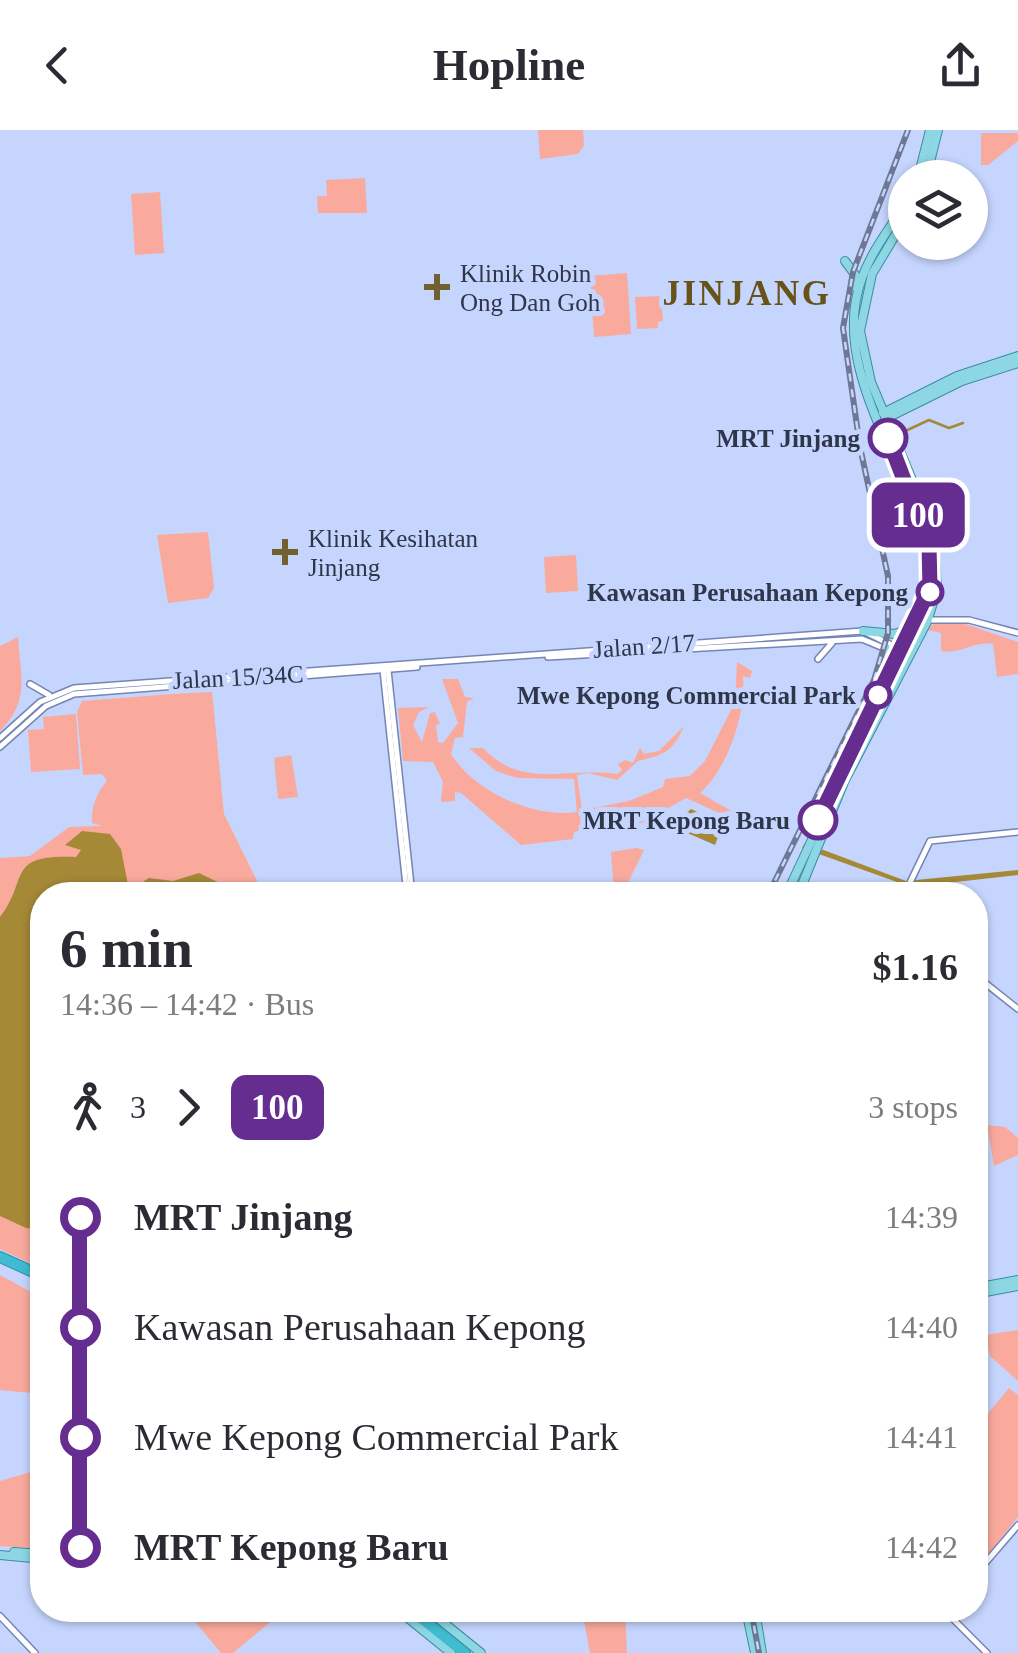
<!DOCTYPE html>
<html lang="en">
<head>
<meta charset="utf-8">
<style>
	:root { --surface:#fff; --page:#f2f2f3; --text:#2b2b33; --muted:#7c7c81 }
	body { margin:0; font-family:"Times New Roman",serif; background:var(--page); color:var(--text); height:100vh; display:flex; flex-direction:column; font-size:38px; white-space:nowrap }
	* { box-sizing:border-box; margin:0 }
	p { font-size:32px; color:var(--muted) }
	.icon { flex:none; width:55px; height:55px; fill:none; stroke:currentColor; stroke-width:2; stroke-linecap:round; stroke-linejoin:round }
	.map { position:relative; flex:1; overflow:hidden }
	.details { position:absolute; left:30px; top:752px; width:958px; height:740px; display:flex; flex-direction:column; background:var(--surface); border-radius:40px; box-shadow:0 2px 8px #0004 }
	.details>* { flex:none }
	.badge { padding:0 20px; border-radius:15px; font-size:35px; line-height:65px }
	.controls { position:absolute; left:888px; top:30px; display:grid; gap:20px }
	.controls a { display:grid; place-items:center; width:100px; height:100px; border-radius:50%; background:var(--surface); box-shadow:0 2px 8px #0004; font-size:50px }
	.map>.badge { position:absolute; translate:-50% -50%; box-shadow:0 0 0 5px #fff }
	.legs { display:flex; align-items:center; gap:15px; height:110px; padding:0 30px; font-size:32px }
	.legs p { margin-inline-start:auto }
	.head { display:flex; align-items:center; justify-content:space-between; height:170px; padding:0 30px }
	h1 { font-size:55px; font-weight:800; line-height:75px }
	ul { padding:0 30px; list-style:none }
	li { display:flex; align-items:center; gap:35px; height:110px; font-size:38px }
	li i { display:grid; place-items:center; width:15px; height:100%; margin:0 12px; background:currentColor }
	li i::after { content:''; width:25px; height:25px; margin:-12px; border:8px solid; border-radius:50%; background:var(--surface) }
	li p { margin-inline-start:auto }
	li:first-child i { background:linear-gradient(#0000 50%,currentColor 0) }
	li:last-child i { background:linear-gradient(currentColor 50%,#0000 0) }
	header { display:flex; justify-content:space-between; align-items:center; height:130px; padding:0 30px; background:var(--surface); font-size:45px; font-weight:800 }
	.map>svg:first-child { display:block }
	.green { fill:#f9aa9d }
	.water { fill:#a58937 }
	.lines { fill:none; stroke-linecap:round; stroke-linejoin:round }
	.stream { stroke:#a58937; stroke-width:2.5 }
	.minor-casing { stroke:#7585b4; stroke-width:8 }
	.major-casing { stroke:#398da1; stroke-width:10 }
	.highway-casing { stroke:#398da1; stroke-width:12 }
	.minor { stroke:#fff; stroke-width:5 }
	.major { stroke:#8cd7e3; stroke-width:8 }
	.highway { stroke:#3fbcd0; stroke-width:10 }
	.rail-casing { stroke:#6e7895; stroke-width:6 }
	.rail { stroke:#c6d5fe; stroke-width:2.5; stroke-dasharray:8; stroke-linecap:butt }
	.line-1-casing { stroke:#fff; stroke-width:22 }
	.line-1 { stroke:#662d91; stroke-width:15 }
	.poi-dot { fill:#72602e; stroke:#c6d5fe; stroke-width:4 }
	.stop-1-dot { fill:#fff; stroke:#662d91; stroke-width:5 }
	.labels { text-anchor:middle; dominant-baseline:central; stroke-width:10; stroke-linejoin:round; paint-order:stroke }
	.poi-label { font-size:25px; fill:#2f364a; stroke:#c6d5fe; text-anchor:start }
	.stop-label { font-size:25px; font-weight:bold; fill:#2f364a; stroke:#c6d5fe; text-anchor:end }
	.street-label { font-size:25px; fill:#2f364a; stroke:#c6d5fe }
	.district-label { font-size:35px; font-weight:bold; letter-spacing:2.5px; fill:#675318; stroke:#c6d5fe }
</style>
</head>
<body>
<header><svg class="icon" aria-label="back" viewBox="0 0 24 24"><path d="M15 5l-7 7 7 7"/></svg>Hopline<svg class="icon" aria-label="share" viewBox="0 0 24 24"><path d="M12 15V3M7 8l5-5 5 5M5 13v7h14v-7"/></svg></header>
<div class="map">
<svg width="1018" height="1523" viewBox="0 0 1018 1523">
	<rect width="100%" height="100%" fill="#c6d5fe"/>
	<g class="green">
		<polygon points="538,0 583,0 584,16 578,24 540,29"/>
		<polygon points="981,3 1018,3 1018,11 988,35 981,35"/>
		<polygon points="365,48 367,83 318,83 317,66 327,66 326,50"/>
		<polygon points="160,62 164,123 135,125 131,64"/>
		<polygon points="627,143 631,204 594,207 590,146"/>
		<polygon points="661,166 663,191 658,192 658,198 637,199 635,167"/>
		<polygon points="208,402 214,458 208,468 168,473 157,405"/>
		<polygon points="576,425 578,461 546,463 544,427"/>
		<path d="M937,491L965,494L1018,512V544L997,547L993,514C973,511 960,525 941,521V503L927,500Z"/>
		<path d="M18,507C20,547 31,570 0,601V516Z"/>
		<path d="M737,532L752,541L750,548L743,546C746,584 728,638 700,663L733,682L730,688L686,668L642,693H606L574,702L573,709L521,715L461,663L455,662V671L441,672L443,652L433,632L403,631L398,578L429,577L419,582L413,595L422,612L430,583L435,582L440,594L436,595L438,612L443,613L458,593L442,549H458L465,567L474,568L467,572L463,607L455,608L451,624C474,661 533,689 577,682L574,649L517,648L496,641L469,618H483C523,660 564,637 617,644L622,640L618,634L625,630L633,633L640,618L644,624L659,621L684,596C673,623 662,625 638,631L617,650L588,643L577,645L582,680L629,671L663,657L665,649L690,646L705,631L731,580L728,570L735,571Z"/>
		<path d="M212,561L224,684L264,765H42V1139L0,1119V728L30,726L69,697L101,696L92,693C91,679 96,663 107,651L102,644L83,645L77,582L82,571Z"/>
		<polygon points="76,584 80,639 31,642 28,600 44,599 43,587"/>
		<polygon points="291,625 298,667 278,669 274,628"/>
		<polygon points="636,718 644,720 623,763 614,762 611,722"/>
		<polygon points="987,995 1005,997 1018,1008 1018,1025 994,1036"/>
		<polygon points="0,1145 42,1168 42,1264 0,1260"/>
		<polygon points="1018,1200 1018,1251 990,1226 985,1205"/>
		<polygon points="1009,1258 1018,1265 1018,1387 975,1441 975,1299"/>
		<polygon points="34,1341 42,1364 42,1419 0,1416 0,1351"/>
		<polygon points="185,1480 268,1480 274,1489 233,1523 221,1523"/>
		<polygon points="589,1480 625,1480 627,1523 590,1523 584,1490"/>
	</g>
	<g class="water">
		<polygon points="691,679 723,694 715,715 685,702 686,693 680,689"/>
		<path d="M82,701L110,704L121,719L130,765H42V1100L26,1098L0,1086V787C30,749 4,724 76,727L81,720L65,715Z"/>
		<polygon points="805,713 906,751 1018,740 1018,745 911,757 802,718"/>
		<polygon points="199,743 228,757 246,754 256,765 145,765 144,751 149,748 173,751"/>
	</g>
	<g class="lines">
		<polyline class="stream" points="901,303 929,290 949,298 963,293"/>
		<g class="minor-casing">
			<g id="minor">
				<polyline points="929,490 969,490 1018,503"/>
				<polyline points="548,527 862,509 898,524"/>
				<polyline points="818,529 832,513"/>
				<polyline points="383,540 407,765"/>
				<polyline points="388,540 412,765"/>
				<polyline points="30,554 49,565"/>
				<polyline points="0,608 40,572 74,558 863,501 902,520"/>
				<polyline points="0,617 46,576 74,564 417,537"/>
				<polyline points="904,765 930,711 1018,702"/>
				<polyline points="975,845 1018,879"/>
				<polyline points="975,1445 1018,1395"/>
				<polyline points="944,1480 987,1523"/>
				<polyline points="0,1486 35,1523"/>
			</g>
		</g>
		<g class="major-casing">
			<g id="major">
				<polyline points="918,48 930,0"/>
				<polyline points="926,48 938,0"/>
				<polyline points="845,131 856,146 855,157"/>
				<polyline points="883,283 957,246 1018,226"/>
				<polyline points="885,289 962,251 1018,233"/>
				<polyline points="902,378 915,386"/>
				<polyline points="863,501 895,504 911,498"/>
				<polyline points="886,518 892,538"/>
				<path d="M786,765L930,458C935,425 924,400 911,369C884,301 834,222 862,148C871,122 890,98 905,74"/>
				<polyline points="798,765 844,652 927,492 937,460 933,400 871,252 860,201 872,144 905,89"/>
				<polyline points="975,1158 1018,1150"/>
				<polyline points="975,1164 1018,1156"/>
				<polyline points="14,1422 42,1424"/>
				<polyline points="0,1425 42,1429"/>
				<polyline points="398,1480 451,1523"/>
				<polyline points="428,1480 481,1523"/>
				<polyline points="746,1480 755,1523"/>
				<polyline points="755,1480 762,1523"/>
			</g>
		</g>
		<g class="highway-casing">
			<g id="highway">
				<polyline points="0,1127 42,1146"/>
				<polyline points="411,1480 465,1523"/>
			</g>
		</g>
		<use href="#minor" class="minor"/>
		<use href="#major" class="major"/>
		<use href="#highway" class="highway"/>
		<g class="rail-casing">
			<g id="rail">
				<polyline points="768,765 874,550 888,503 888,446 860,317 843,198 853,142 908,0"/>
				<polyline points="751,1480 759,1523"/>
			</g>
		</g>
		<use href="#rail" class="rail"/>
	</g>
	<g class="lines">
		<g class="line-1-casing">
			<polyline id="line-1" points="818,690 930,458 929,415 888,308"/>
		</g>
		<use href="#line-1" class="line-1"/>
	</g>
	<g class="poi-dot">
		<path d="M432 142h10v10h10v10h-10v10h-10v-10h-10v-10h10z"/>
		<path d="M280 407h10v10h10v10h-10v10h-10v-10h-10v-10h10z"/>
	</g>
	<g class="stop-1-dot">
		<circle cx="888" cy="308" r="18"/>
		<circle cx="930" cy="462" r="12"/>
		<circle cx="878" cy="565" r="12"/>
		<circle cx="818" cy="690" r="18"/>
	</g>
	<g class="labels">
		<g class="poi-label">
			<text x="460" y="143">Klinik Robin<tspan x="460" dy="29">Ong Dan Goh</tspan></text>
			<text x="308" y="408">Klinik Kesihatan<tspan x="308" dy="29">Jinjang</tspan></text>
		</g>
		<g class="stop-label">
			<text x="860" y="308">MRT Jinjang</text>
			<text x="908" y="462">Kawasan Perusahaan Kepong</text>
			<text x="856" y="565">Mwe Kepong Commercial Park</text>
			<text x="790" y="690">MRT Kepong Baru</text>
		</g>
		<g class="street-label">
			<text transform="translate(644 516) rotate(-4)">Jalan 2/17</text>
			<text transform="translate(238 547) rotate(-3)">Jalan 15/34C</text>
		</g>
		<g class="district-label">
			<text x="747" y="163">JINJANG</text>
		</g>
	</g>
</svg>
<div class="controls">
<a><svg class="icon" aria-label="layers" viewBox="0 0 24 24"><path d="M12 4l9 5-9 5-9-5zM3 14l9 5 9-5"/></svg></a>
</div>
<b class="badge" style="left:918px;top:385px;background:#662d91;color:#fff">100</b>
<section class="details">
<div class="head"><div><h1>6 min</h1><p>14:36 – 14:42 · Bus</p></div><b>$1.16</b></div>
<div class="legs"><svg class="icon" aria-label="walk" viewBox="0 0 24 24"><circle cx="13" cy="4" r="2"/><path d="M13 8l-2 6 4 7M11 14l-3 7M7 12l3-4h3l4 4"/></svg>3<svg class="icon" aria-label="forward" viewBox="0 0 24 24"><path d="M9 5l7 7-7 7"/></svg><b class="badge" style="background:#662d91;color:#fff">100</b><p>3 stops</p></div>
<ul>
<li><i style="color:#662d91"></i><b>MRT Jinjang</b><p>14:39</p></li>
<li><i style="color:#662d91"></i><span>Kawasan Perusahaan Kepong</span><p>14:40</p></li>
<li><i style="color:#662d91"></i><span>Mwe Kepong Commercial Park</span><p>14:41</p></li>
<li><i style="color:#662d91"></i><b>MRT Kepong Baru</b><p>14:42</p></li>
</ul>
</section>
</div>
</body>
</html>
